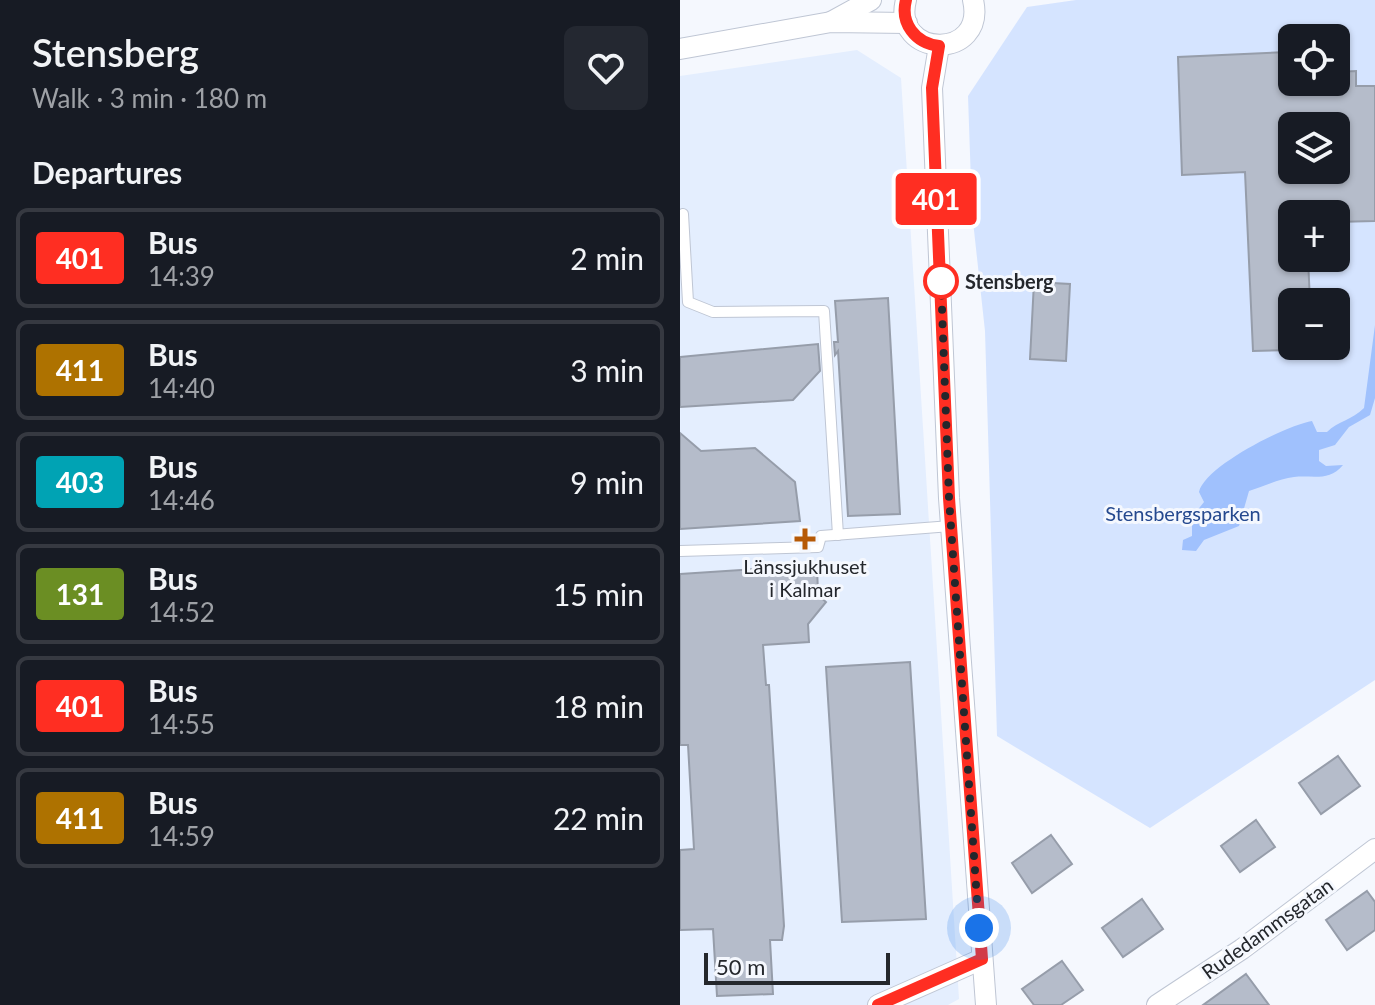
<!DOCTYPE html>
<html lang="en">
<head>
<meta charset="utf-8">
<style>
	:root { --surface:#171b24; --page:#242831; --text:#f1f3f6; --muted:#9ea1a6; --line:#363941 }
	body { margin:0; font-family:Lato,sans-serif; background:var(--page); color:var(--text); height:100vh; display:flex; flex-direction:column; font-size:30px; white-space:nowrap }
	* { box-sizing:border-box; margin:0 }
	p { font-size:26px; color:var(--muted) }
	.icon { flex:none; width:44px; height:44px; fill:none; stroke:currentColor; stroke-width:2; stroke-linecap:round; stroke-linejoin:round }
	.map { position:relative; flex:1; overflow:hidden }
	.drawer { display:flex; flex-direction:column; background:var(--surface); width:680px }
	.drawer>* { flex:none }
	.badge { padding:0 16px; border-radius:6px; font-size:28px; line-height:52px }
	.fabs { position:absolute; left:598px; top:24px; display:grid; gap:16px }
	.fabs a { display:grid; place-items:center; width:72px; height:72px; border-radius:12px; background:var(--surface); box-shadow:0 2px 6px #0004; font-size:40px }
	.scale { position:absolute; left:24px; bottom:20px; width:186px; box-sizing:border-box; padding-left:8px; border:4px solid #24272c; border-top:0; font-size:22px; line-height:28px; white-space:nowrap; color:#24272c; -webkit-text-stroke:6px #f5f8fe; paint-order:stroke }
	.you { position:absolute; width:40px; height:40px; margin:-20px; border:6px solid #fff; border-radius:50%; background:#1a73e8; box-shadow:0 0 0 12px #1a73e833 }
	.map>.badge { position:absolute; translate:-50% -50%; box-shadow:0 0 0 4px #fff }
	h2 { padding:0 32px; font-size:30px; line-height:72px }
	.round { display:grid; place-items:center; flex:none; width:84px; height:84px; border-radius:12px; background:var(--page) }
	.head { display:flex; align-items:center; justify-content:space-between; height:136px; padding:0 32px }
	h1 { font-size:38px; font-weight:600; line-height:60px }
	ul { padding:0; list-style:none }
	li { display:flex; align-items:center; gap:24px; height:100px; margin:0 16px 12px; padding:0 16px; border:4px solid var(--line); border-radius:12px }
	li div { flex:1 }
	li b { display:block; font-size:30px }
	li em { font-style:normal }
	li .badge { min-width:88px; font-weight:700; text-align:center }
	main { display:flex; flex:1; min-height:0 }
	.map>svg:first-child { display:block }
	.built { fill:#e4eefe }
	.green { fill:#d5e4ff; fill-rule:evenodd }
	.water { fill:#a0c1fd }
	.building { fill:#b5bcca; stroke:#969daa; stroke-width:2; fill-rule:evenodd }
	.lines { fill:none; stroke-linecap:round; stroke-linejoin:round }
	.lane-casing { stroke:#bfc6d4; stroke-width:12 }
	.street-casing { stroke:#bfc6d4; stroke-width:22 }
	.lane { stroke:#fff; stroke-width:10 }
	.street { stroke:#fff; stroke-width:20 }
	.line-casing { stroke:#fff; stroke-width:18 }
	.line { stroke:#ff2e22; stroke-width:12 }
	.walk { stroke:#24272c; stroke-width:8; stroke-dasharray:0 14.4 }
	.stop-dot { fill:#fff; stroke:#ff2e22; stroke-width:4 }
	.poi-dot { fill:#b65905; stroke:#f5f8fe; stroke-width:3 }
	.labels { text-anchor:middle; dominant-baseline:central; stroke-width:6; stroke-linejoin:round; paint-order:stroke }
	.stop-label { font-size:20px; font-weight:bold; fill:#24272c; stroke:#f5f8fe; text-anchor:start }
	.park-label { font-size:20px; fill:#25498f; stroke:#f5f8fe }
	.poi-label { font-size:20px; fill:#24272c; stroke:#f5f8fe }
	.street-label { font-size:20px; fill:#24272c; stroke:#f5f8fe }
</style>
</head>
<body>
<main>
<section class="drawer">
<div class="head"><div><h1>Stensberg</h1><p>Walk · 3 min · 180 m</p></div><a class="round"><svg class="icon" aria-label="heart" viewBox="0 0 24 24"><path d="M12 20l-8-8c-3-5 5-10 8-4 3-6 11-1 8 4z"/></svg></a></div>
<h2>Departures</h2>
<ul>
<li><span class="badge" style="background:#ff2e22;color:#fff">401</span><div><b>Bus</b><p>14:39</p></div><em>2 min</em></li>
<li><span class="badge" style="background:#ae7200;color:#fff">411</span><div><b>Bus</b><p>14:40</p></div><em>3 min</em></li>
<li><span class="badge" style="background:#00a3b4;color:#fff">403</span><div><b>Bus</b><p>14:46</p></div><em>9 min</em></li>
<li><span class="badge" style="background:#6b8e23;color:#fff">131</span><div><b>Bus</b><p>14:52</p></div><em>15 min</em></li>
<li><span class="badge" style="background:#ff2e22;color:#fff">401</span><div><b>Bus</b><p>14:55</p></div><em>18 min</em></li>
<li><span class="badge" style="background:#ae7200;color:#fff">411</span><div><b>Bus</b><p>14:59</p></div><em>22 min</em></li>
</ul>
</section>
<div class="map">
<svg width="695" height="1005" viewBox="0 0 695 1005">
	<rect width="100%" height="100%" fill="#f5f8fe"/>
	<polygon class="built" points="177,50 221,78 279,999 268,1005 0,1005 0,76"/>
	<path class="green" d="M396,0H695V680L470,828L317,736L305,331L292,212L288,96L347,7ZM612,38H656V82H612ZM612,126H656V170H612ZM612,214H656V258H612ZM612,302H656V346H612Z"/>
	<path class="water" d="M695,325V398L690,415L669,427L655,445L639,450V461L646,466L663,465C649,482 633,475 614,477C599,479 584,486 569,491L559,526L524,540L516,551L502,550L503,540L512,536V517L524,502L519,492C525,466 607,425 632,421L637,432H647C658,421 672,420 684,408Z"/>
	<g class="building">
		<path d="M607,52V60H612V82H656V72L676,71V86H695V221L656,222V214H612V258H628L630,302H612V350L573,351L565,172L502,175L498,57ZM612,126H656V170H612Z"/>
		<polygon points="354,282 390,284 386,361 350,359"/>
		<polygon points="208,298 220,514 168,516 158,351 155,355 154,342 158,342 155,301"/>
		<polygon points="138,344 140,371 113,400 0,407 0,357"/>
		<polygon points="0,433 21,451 75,448 115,482 120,521 0,529"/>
		<polygon points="137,565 138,595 146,602 128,624 129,642 83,645 86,685 89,685 104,926 102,940 90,940 93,994 37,996 33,929 0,930 0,850 14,849 8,745 0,745 0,574"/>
		<polygon points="230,662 246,919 162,922 146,667"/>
		<polygon points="658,756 680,786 641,814 619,783"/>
		<polygon points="576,820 595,847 560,872 541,846"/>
		<polygon points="371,835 392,864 352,893 332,863"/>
		<polygon points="687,891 695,902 695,930 667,950 646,920"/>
		<polygon points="462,899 483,929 443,957 422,928"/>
		<polygon points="382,961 403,990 381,1005 354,1005 342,989"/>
		<polygon points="566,974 589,1005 523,1005"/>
	</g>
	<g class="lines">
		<g class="lane-casing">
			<g id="lane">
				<polyline points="3,214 8,302 33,312 144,311 158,535"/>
				<polyline points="0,551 138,547 141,536 271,526"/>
			</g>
		</g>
		<g class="street-casing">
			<g id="street">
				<path d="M226,0C211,58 307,61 293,0"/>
				<polyline points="151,22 191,0"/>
				<polyline points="259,46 252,88 269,498 306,1005"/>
				<polyline points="0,49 151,22 227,23"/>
				<polyline points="198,1005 302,959"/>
				<polyline points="477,1005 562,949 695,849"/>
			</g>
		</g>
		<use href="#lane" class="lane"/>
		<use href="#street" class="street"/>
	</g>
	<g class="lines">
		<g class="line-casing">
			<path id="line" d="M198,1005L302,959L269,498L252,88L259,46C235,43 220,23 226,0"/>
		</g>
		<use href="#line" class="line"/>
		<polyline class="walk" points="261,281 269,498 299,928"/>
	</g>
	<circle class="stop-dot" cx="261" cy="281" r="16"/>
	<path class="poi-dot" d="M121 527h8v8h8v8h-8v8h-8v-8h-8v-8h8z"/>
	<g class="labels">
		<g class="stop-label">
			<text x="285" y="281">Stensberg</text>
		</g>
		<g class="park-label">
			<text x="503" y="513">Stensbergsparken</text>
		</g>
		<g class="poi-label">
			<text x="125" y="566">Länssjukhuset<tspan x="125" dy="23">i Kalmar</tspan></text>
		</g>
		<g class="street-label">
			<text transform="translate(587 928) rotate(-36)">Rudedammsgatan</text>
		</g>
	</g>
</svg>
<div class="fabs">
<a><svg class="icon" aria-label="locate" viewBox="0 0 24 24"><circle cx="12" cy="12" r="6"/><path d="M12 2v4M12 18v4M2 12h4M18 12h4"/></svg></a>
<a><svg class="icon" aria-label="layers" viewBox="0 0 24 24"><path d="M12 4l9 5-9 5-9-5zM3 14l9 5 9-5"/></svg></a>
<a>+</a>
<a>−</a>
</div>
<div class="scale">50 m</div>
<div class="you" style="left:299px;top:928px"></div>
<b class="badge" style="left:256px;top:199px;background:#ff2e22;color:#fff">401</b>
</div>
</main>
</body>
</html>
